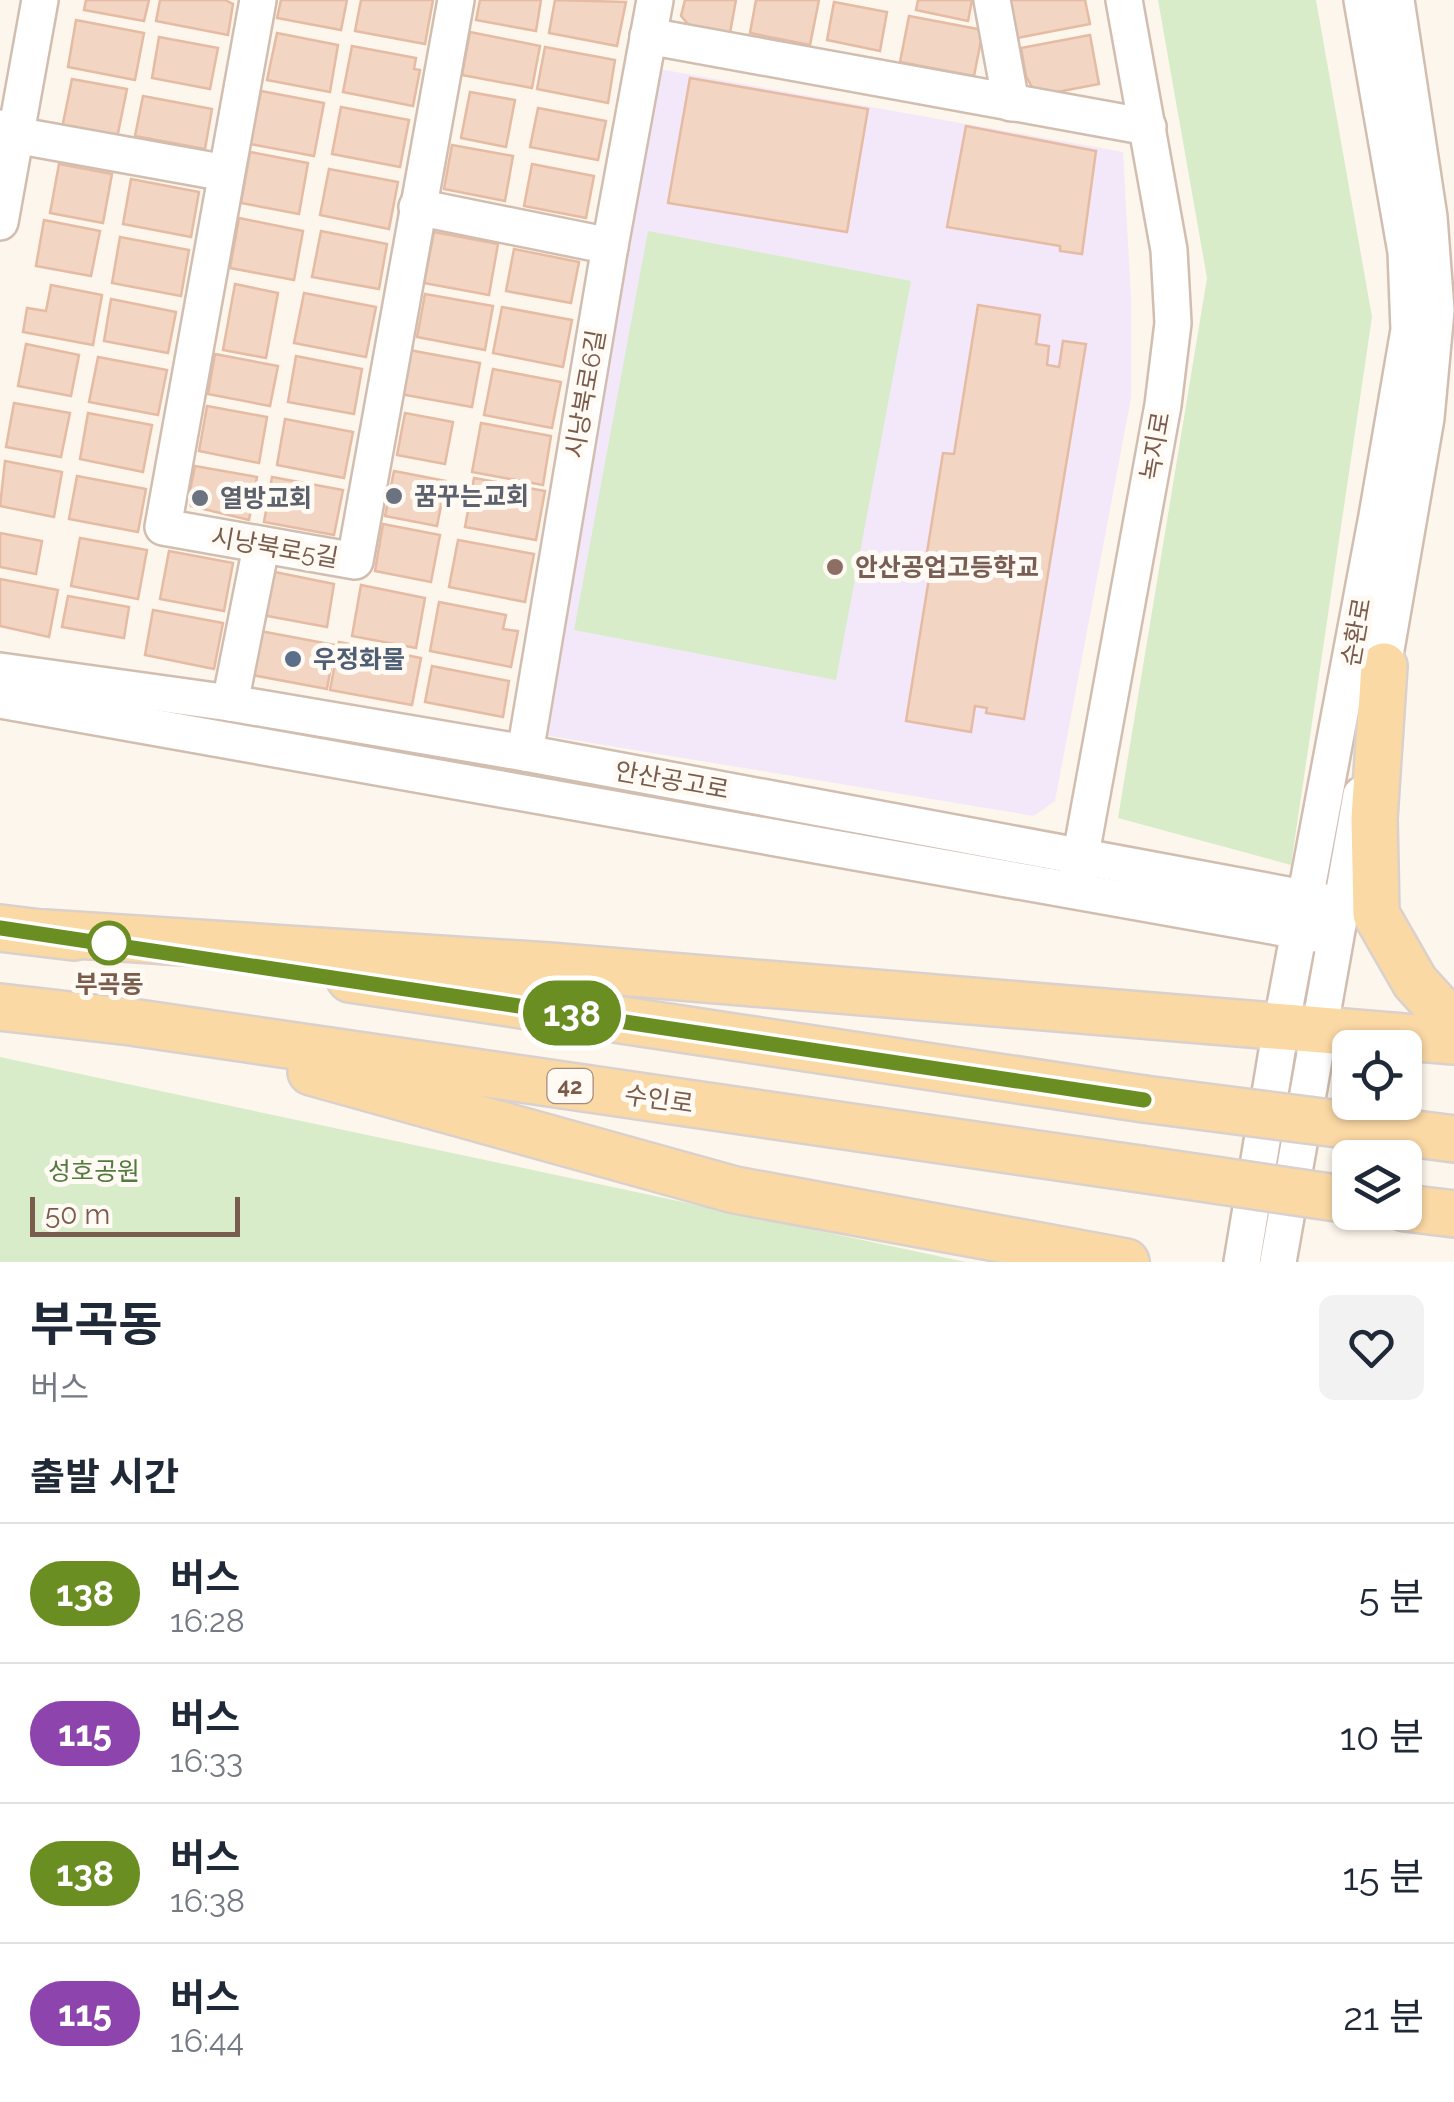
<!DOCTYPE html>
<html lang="ko">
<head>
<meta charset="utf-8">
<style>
	:root { --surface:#fff; --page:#f2f2f3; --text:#1f2937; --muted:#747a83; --line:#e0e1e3 }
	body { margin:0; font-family:Raleway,"Noto Sans KR",sans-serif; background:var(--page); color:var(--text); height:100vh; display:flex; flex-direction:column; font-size:38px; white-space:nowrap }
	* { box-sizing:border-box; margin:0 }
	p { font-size:32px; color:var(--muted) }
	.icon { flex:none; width:55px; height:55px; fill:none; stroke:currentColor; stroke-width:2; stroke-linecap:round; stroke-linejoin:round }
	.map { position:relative; height:1262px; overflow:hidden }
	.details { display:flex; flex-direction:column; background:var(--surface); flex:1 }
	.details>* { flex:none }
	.badge { padding:0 20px; border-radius:32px; font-size:35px; line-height:65px }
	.controls { position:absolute; left:1332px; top:1030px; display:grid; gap:20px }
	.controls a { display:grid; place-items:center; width:90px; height:90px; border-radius:15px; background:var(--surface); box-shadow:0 2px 8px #0004; font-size:50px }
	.scale { position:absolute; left:30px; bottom:25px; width:210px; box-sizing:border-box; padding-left:10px; border:5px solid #7a5c4d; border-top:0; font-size:28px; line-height:35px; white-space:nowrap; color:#7a5c4d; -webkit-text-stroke:8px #fffaf3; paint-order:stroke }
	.map>.badge { position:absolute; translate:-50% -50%; box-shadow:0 0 0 5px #fff }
	h2 { padding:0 30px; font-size:38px; line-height:90px }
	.round { display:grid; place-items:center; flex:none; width:105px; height:105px; border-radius:15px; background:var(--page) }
	.headline { display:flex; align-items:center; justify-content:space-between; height:170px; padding:0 30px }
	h1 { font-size:48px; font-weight:700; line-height:75px }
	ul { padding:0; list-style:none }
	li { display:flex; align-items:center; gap:30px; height:140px; padding:0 30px; border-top:2px solid var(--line) }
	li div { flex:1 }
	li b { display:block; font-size:38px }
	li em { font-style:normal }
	li .badge { min-width:110px; font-weight:700; text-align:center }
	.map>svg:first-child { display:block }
	.education { fill:#f3e8fa }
	.green { fill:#d8ecc9 }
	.building { fill:#f3d5c3; stroke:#e6bba3; stroke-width:2.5 }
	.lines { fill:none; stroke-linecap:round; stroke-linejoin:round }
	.minor-casing { stroke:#d1beb0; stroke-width:40 }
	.major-casing { stroke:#dad1cd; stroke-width:50 }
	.minor { stroke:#fff; stroke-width:35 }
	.major { stroke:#fbd9a5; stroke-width:45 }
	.major-bridge-casing { stroke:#dad1cd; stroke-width:50; stroke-linecap:butt }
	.major-bridge { stroke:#fbd9a5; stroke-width:45 }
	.line-casing { stroke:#fff; stroke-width:22 }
	.line { stroke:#6b8e23; stroke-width:15 }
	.worship-dot { fill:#6b7280; stroke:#fffaf3; stroke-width:4 }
	.education-dot { fill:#8d6e63; stroke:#fffaf3; stroke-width:4 }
	.service-dot { fill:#5c6f8a; stroke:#fffaf3; stroke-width:4 }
	.stop-dot { fill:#fff; stroke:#6b8e23; stroke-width:5 }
	.labels { text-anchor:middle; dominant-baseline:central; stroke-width:10; stroke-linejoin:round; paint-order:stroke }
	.shield { fill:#fffaf3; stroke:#a28b7f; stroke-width:2.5 }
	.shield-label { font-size:22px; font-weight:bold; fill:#7a5c4d }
	.street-label { font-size:25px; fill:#7a5c4d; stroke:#fffaf3 }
	.worship-label { font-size:25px; font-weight:bold; fill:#5b616d; stroke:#fffaf3; text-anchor:start }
	.education-label { font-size:25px; font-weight:bold; fill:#785e54; stroke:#fffaf3; text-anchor:start }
	.service-label { font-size:25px; font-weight:bold; fill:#4e5e75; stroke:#fffaf3; text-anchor:start }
	.stop-label { font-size:25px; font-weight:bold; fill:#7a5c4d; stroke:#fffaf3 }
	.park-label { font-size:25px; fill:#537a41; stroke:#fffaf3 }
</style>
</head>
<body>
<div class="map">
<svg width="1454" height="1262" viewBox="0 0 1454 1262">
	<rect width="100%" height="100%" fill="#fdf6ec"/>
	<polygon class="education" points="648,67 1123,152 1131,297 1131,398 1055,801 1034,816 544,735"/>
	<g class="green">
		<polygon points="1158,0 1316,0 1372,317 1291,865 1118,818 1207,278"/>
		<polygon points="648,231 911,281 836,680 574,630"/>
		<polygon points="0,1057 966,1262 0,1262"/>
	</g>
	<g class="building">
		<polygon points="86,0 149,0 144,21 84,10"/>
		<polygon points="160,0 225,0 233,4 228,35 156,21"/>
		<polygon points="281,0 347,0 341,30 277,18"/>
		<polygon points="361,0 433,0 425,44 355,31"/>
		<polygon points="480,0 541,0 536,31 476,20"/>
		<polygon points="555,0 626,2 617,46 549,33"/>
		<polygon points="685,0 736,0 730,33 689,25 681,16"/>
		<polygon points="756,0 819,0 810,45 750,33"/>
		<polygon points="918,0 972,0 968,21 916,10"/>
		<polygon points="1010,0 1085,0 1090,24 1017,38"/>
		<polygon points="834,2 887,12 880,51 827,40"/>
		<polygon points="909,16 983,30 974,76 900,62"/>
		<polygon points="76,20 144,33 135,80 68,67"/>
		<polygon points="470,32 540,46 532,88 462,75"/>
		<polygon points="277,33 338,45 330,92 267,80"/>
		<polygon points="1090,35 1099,84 1052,93 1042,92 1032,87 1026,76 1021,48"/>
		<polygon points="159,37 218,48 210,89 152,78"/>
		<polygon points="352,46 416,58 414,69 420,70 413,106 343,92"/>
		<polygon points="545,47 615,60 608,103 537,89"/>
		<polygon points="690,78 868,109 847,232 668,203"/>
		<polygon points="72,79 127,89 117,138 62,128"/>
		<polygon points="261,91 324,103 314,156 250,144"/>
		<polygon points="470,92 515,100 506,147 461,138"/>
		<polygon points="143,96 212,109 205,149 135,136"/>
		<polygon points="341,107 409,120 400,167 332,154"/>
		<polygon points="538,108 606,121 598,160 530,147"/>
		<polygon points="966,126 1096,151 1082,254 1060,251 1060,246 947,227"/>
		<polygon points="452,145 513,156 505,201 444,189"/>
		<polygon points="250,152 308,163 299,214 241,203"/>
		<polygon points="59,164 112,174 103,223 50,213"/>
		<polygon points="532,164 594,176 586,218 524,206"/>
		<polygon points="329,169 398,182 389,229 320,215"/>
		<polygon points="131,179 199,192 191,237 123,224"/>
		<polygon points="239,218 303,231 294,280 230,268"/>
		<polygon points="44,220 100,231 91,276 36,266"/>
		<polygon points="321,231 387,244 379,289 312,277"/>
		<polygon points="434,232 498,244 489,295 424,283"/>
		<polygon points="120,237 189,250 181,296 112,283"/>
		<polygon points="514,249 579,262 571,303 506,291"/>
		<polygon points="235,284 278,293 266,358 223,350"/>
		<polygon points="51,285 102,295 93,345 23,332 27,308 46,311"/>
		<polygon points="304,293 376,307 366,357 294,343"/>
		<polygon points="425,294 493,306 485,350 417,337"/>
		<polygon points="111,299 176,312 168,353 104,341"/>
		<polygon points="978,305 1040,315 1036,344 1049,346 1047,365 1059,367 1063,341 1086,344 1024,719 986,713 987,708 975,706 971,732 906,721 930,572 924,571 943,453 954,454"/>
		<polygon points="502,307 572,320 563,367 493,353"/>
		<polygon points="26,344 79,355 71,396 18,386"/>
		<polygon points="409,350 480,363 472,407 400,394"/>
		<polygon points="215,354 278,366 270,406 208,394"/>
		<polygon points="296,356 362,369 354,414 288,402"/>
		<polygon points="98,357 167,370 158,415 89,402"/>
		<polygon points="493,369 561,382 552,428 484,415"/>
		<polygon points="14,403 70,413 61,457 6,447"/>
		<polygon points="207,406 267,417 259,463 199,451"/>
		<polygon points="88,413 152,425 143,472 80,459"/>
		<polygon points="405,413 453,422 445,464 397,455"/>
		<polygon points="285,419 353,432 344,478 277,465"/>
		<polygon points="481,423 551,436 543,485 472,472"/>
		<polygon points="5,461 62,472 54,517 0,506"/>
		<polygon points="195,466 257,477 249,520 191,506 189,496"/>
		<polygon points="394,471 446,481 437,526 385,516"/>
		<polygon points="77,476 146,489 138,532 69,519"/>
		<polygon points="272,477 343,490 334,535 264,522"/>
		<polygon points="474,478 545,491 536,540 465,527"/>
		<polygon points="383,524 440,535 431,582 375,571"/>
		<polygon points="0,533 42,541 36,574 0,567"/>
		<polygon points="80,538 147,550 138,599 71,586"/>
		<polygon points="458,540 534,554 525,602 449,587"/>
		<polygon points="169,551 233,563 224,611 160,599"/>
		<polygon points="270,571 334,584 327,627 262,615"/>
		<polygon points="0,579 58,590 49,637 0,626"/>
		<polygon points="361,585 425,598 416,648 352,636"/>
		<polygon points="68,596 129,607 124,638 62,627"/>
		<polygon points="439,602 506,615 503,629 518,631 511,667 430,651"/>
		<polygon points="153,610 223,623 214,669 145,655"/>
		<polygon points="260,631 335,645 327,689 252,675"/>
		<polygon points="339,642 421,658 412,705 330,690"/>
		<polygon points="432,666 509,681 503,717 425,702"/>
	</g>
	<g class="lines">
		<g class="minor-casing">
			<g id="minor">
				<polyline points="258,0 163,527 355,561 456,0"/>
				<polyline points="992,0 1011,103"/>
				<polyline points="648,36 1148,127"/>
				<polyline points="0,128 15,135 226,173"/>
				<polyline points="417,207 610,246"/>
				<polyline points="0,222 40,0"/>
				<polyline points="0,671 230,703 525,753 1341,905"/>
				<polyline points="1379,690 1426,418 1436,310 1429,217 1396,0"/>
				<polyline points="0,700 1334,937"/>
				<polyline points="230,703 261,547"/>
				<polyline points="525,753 610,246 655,0"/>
				<polyline points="1077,876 1163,405 1173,323 1169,250 1124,0"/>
				<polyline points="1242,1262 1281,1027 1377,516 1409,330 1406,252 1362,0"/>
				<polyline points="1278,1262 1361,795"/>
			</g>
		</g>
		<g class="major-casing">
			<g id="major">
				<polyline points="1384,666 1374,819 1376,914 1415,982 1454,1025"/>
				<polyline points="0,928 74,937"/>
				<polyline points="45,933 549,966 1454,1041"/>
				<polyline points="350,979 1144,1099"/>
				<polyline points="0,1007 131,1022 1140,1169"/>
				<polyline points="311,1072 735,1190 1126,1262"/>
				<polyline points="1416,1134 1454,1139"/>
				<polyline points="1405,1208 1454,1214"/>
			</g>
		</g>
		<use href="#minor" class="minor"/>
		<use href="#major" class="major"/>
		<g class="major-bridge-casing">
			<g id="major-bridge">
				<polyline points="1144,1099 1416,1134"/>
				<polyline points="1140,1169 1350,1200"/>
			</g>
		</g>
		<use href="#major-bridge" class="major-bridge"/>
	</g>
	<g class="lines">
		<g class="line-casing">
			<polyline id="line" points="0,928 1144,1100"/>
		</g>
		<use href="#line" class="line"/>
	</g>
	<g class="worship-dot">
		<circle cx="394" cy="496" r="10"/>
		<circle cx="200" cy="498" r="10"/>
	</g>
	<circle class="education-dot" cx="835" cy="567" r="10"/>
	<circle class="service-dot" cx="293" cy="659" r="10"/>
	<circle class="stop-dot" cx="109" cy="943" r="20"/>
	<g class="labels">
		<rect class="shield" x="547.5" y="1069" width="45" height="34" rx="8"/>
		<g class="shield-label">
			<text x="570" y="1086">42</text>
		</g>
		<g class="street-label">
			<text transform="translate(585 394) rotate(-80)">시낭북로6길</text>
			<text transform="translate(1155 446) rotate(-80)">녹지로</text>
			<text transform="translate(275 547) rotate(10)">시낭북로5길</text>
			<text transform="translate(1356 632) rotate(-80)">순환로</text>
			<text transform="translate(672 780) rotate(10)">안산공고로</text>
			<text transform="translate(659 1099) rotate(8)">수인로</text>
		</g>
		<g class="worship-label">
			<text x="414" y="496">꿈꾸는교회</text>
			<text x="220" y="498">열방교회</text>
		</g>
		<g class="education-label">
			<text x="855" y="567">안산공업고등학교</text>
		</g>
		<g class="service-label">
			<text x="313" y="659">우정화물</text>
		</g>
		<g class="stop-label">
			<text x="109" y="984">부곡동</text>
		</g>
		<g class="park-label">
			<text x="94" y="1171">성호공원</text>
		</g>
	</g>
</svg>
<div class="controls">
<a><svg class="icon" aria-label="locate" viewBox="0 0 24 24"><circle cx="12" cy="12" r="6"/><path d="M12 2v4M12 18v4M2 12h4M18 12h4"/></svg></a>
<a><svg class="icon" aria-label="layers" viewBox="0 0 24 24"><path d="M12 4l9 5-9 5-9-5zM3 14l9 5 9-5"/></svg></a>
</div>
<div class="scale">50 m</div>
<b class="badge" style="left:572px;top:1013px;background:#6b8e23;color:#fff">138</b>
</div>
<section class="details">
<div class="headline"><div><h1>부곡동</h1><p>버스</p></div><a class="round"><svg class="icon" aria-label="heart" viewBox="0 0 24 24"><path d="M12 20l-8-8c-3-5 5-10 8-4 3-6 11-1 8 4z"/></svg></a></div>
<h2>출발 시간</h2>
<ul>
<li><span class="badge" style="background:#6b8e23;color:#fff">138</span><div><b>버스</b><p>16:28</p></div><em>5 분</em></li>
<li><span class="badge" style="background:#8e44ad;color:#fff">115</span><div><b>버스</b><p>16:33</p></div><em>10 분</em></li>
<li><span class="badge" style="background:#6b8e23;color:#fff">138</span><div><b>버스</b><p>16:38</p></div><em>15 분</em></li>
<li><span class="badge" style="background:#8e44ad;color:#fff">115</span><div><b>버스</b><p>16:44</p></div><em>21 분</em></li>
</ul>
</section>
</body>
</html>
